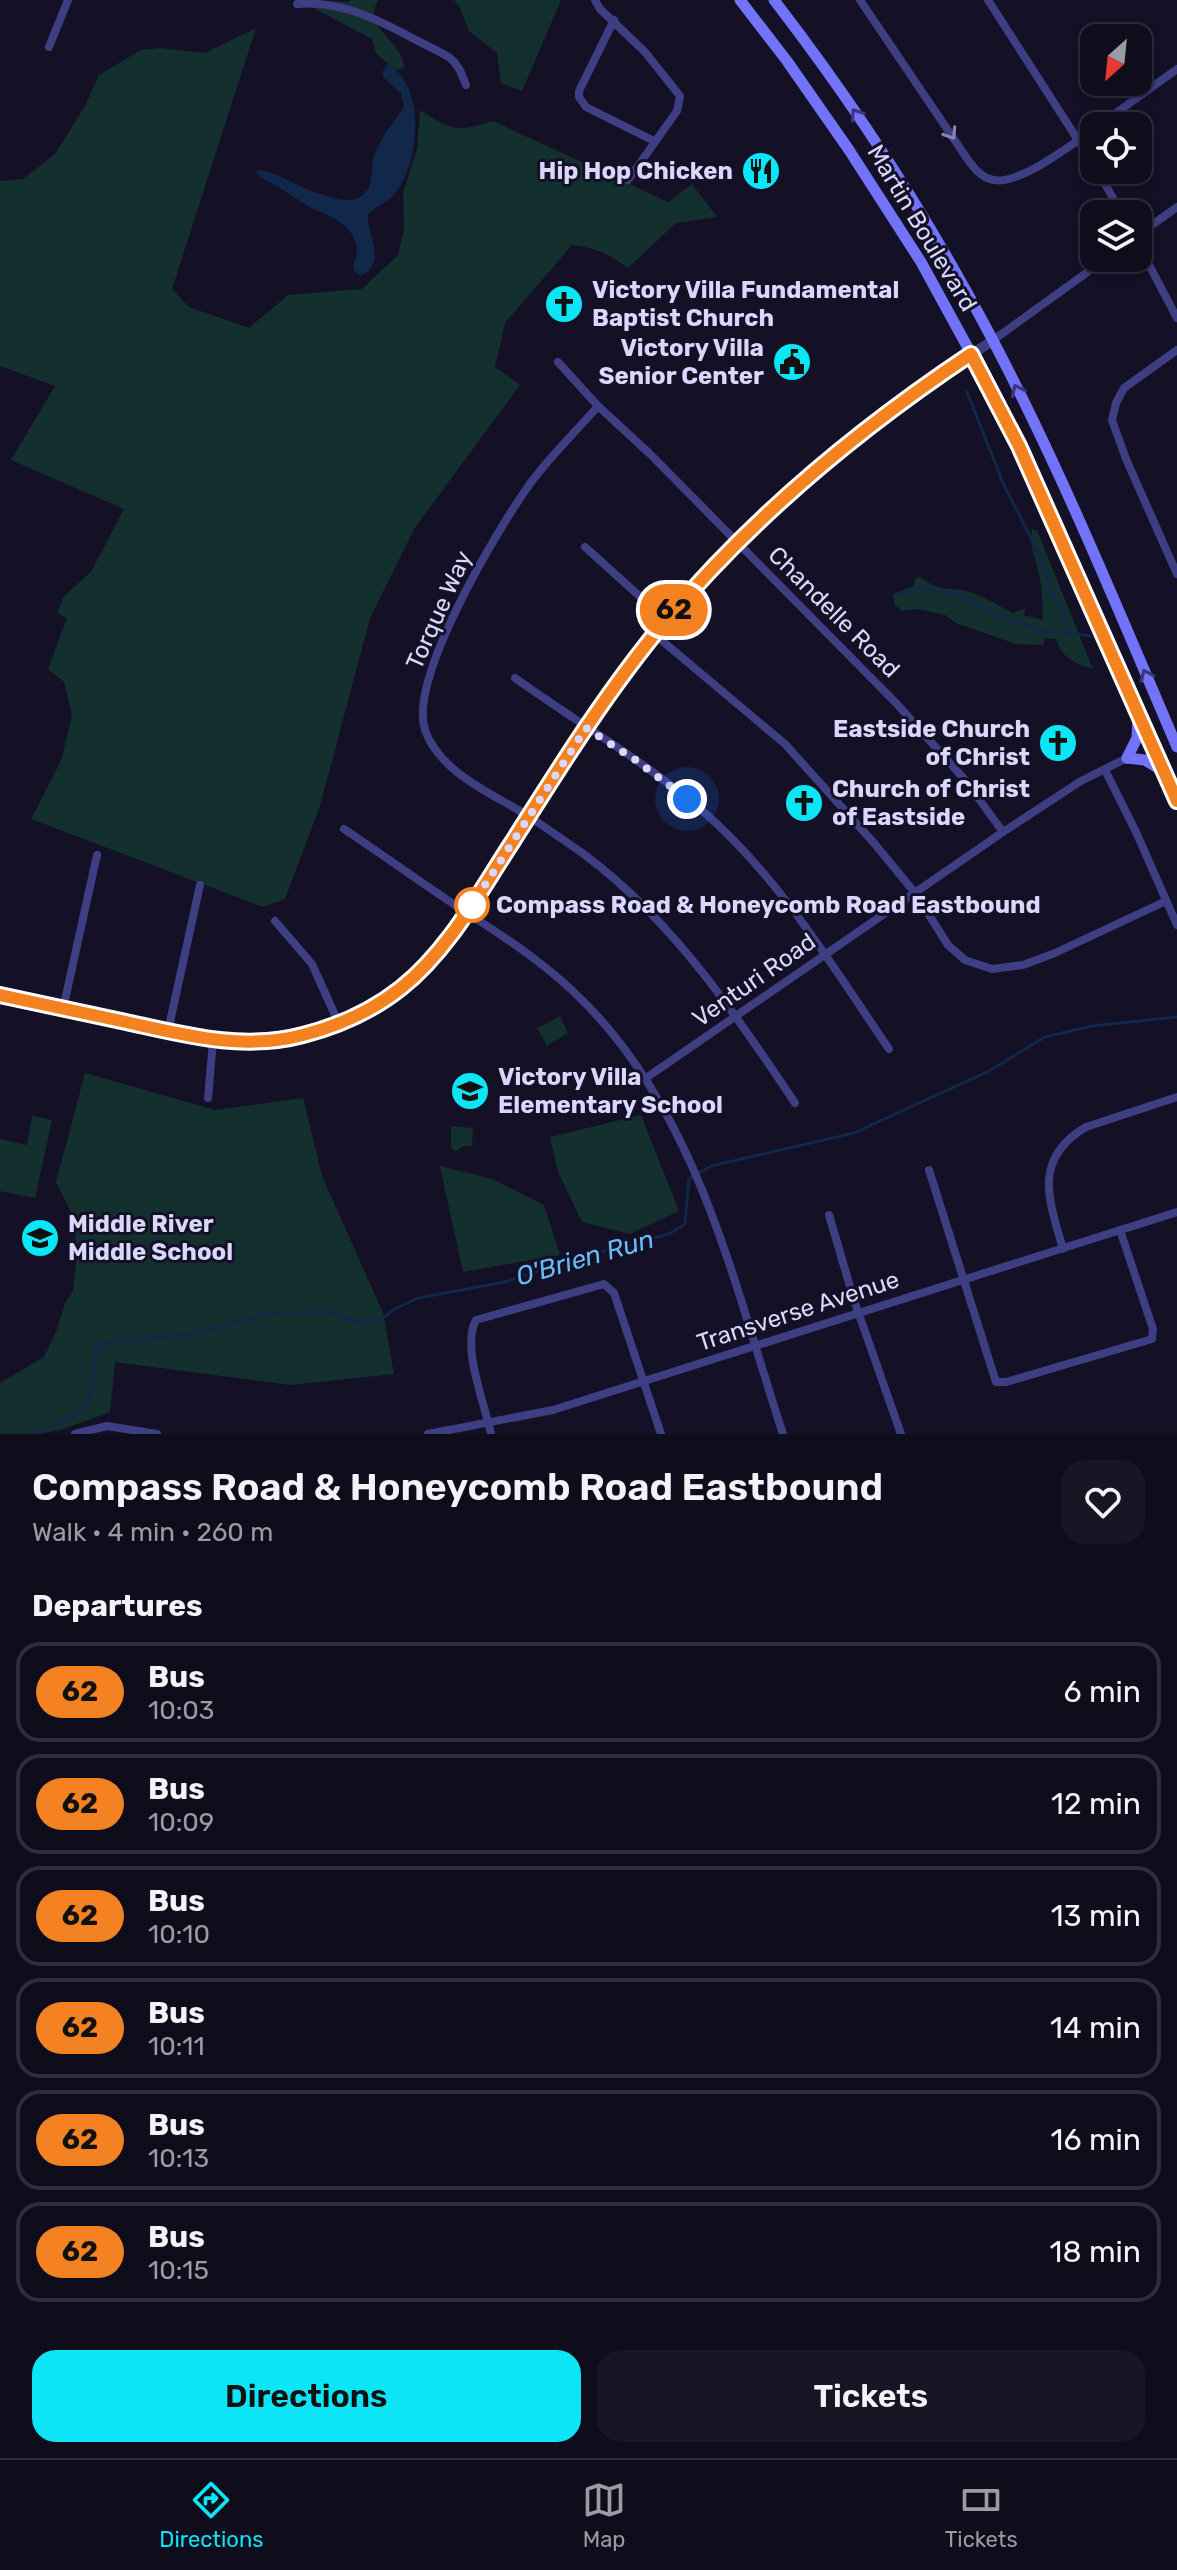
<!DOCTYPE html>
<html lang="en">
<head>
<meta charset="utf-8">
<style>
	:root { --surface:#0f0c1c; --page:#181525; --text:#f1f3f6; --muted:#9b9ba3; --line:#2f2c3b; --accent:#0ce5f5 }
	body { margin:0; font-family:Rubik,sans-serif; background:var(--page); color:var(--text); height:100vh; display:flex; flex-direction:column; font-size:30px; white-space:nowrap }
	* { box-sizing:border-box; margin:0 }
	p { font-size:26px; color:var(--muted) }
	.icon { flex:none; width:44px; height:44px; fill:none; stroke:currentColor; stroke-width:2; stroke-linecap:round; stroke-linejoin:round }
	.map { position:relative; height:1434px; overflow:hidden }
	.drawer { display:flex; flex-direction:column; background:var(--surface); flex:1 }
	.drawer>* { flex:none }
	.badge { padding:0 16px; border-radius:26px; font-size:28px; line-height:52px }
	.needle { width:52px; rotate:207deg }
	.buttons { position:absolute; left:1080px; top:24px; display:grid; gap:16px }
	.buttons a { display:grid; place-items:center; width:72px; height:72px; border-radius:16px; background:var(--surface); box-shadow:0 4px 12px #0003,0 0 0 2px var(--line); font-size:40px }
	.you { position:absolute; width:40px; height:40px; margin:-20px; border:6px solid #fff; border-radius:50%; background:#1a73e8; box-shadow:0 0 0 12px #1a73e833 }
	.map>.badge { position:absolute; translate:-50% -50%; box-shadow:0 0 0 4px #fff }
	h2 { padding:0 32px; font-size:30px; line-height:72px }
	.round { display:grid; place-items:center; flex:none; width:84px; height:84px; border-radius:24px; background:var(--page) }
	.summary { display:flex; align-items:center; justify-content:space-between; height:136px; padding:0 32px }
	h1 { font-size:38px; font-weight:600; line-height:60px }
	.cta { display:flex; gap:16px; margin-top:auto; padding:16px 32px }
	.cta a { flex:1; height:92px; border-radius:24px; background:var(--accent); color:#111; font-size:32px; font-weight:600; line-height:92px; text-align:center }
	.cta a+a { background:var(--page); color:var(--text) }
	ul { padding:0; list-style:none }
	li { display:flex; align-items:center; gap:24px; height:100px; margin:0 16px 12px; padding:0 16px; border:4px solid var(--line); border-radius:24px }
	li div { flex:1 }
	li b { display:block; font-size:30px }
	li em { font-style:normal }
	li .badge { min-width:88px; font-weight:700; text-align:center }
	.dock { display:flex; justify-content:space-around; align-items:center; height:112px; border-top:2px solid var(--line); background:var(--surface); font-size:22px; color:var(--muted) }
	.dock a { display:grid; justify-items:center; gap:4px }
	.dock .on { color:var(--accent) }
	.map>svg:first-child { display:block }
	.green { fill:#14302e }
	.water { fill:#11284a }
	.lines { fill:none; stroke-linecap:round; stroke-linejoin:round }
	.stream { stroke:#11284a; stroke-width:3 }
	.minor { stroke:#3e3e83; stroke-width:8 }
	.tertiary { stroke:#3e3e83; stroke-width:10 }
	.secondary { stroke:#7273f9; stroke-width:11 }
	.oneway { stroke:#3a387a }
	.oneway2 { stroke:#8483ba }
	.line-casing { stroke:#fff; stroke-width:18 }
	.line { stroke:#f58220; stroke-width:12 }
	.walk { stroke:#dad7fd; stroke-width:8; stroke-dasharray:0 14.4 }
	.stop-dot { fill:#fff; stroke:#f58220; stroke-width:4 }
	.labels { text-anchor:middle; dominant-baseline:central; stroke-width:6; stroke-linejoin:round; paint-order:stroke }
	.poi-label { font-size:24px; font-weight:bold; fill:#dad7fd; stroke:#141026; text-anchor:start }
	.street-label { font-size:24px; fill:#dad7fd; stroke:#141026 }
	.stop-label { font-size:24px; font-weight:bold; fill:#dad7fd; stroke:#141026; text-anchor:start }
	.water-label { font-size:26px; font-style:italic; fill:#6abbf9; stroke:#141026 }
</style>
</head>
<body>
<div class="map">
<svg width="1177" height="1434" viewBox="0 0 1177 1434">
	<rect width="100%" height="100%" fill="#141026"/>
	<g class="green">
		<path d="M298,0L349,2L350,0H378C362,29 404,41 404,68L395,70L376,53L372,39Z"/>
		<polygon points="454,0 561,0 522,91 501,83 497,53 469,31 460,8"/>
		<path d="M256,28L172,289L189,307L249,328L288,295L362,289L398,255L404,230L403,193L417,149L420,110C452,131 456,132 493,121L668,202L692,184L717,217L676,223L628,268C612,256 593,246 572,245L505,323L495,367L520,385L414,529L370,618L320,806L285,899L263,907L31,819L61,761L72,715L64,682L48,669L67,618L57,613L64,596L91,572L124,509L11,460L55,386L0,366V181L23,179L55,154L85,106L99,75L141,50L160,48L205,53Z"/>
		<path d="M1032,529L1037,530L1093,669C1074,663 1062,658 1056,639L1045,638L1043,645L1016,644L956,623L945,615L918,609L902,611L894,604L893,594L913,586L916,578L920,577C942,594 950,586 970,592C985,597 999,606 1013,613L1026,608L1023,615L1043,620C1042,605 1043,589 1039,574C1036,559 1029,546 1032,529Z"/>
		<polygon points="560,1016 568,1033 547,1046 537,1028"/>
		<polygon points="85,1073 215,1110 303,1098 322,1176 383,1313 394,1374 290,1385 115,1362 110,1412 63,1429 39,1434 0,1434 0,1383 44,1357 56,1332 65,1303 73,1291 77,1256 74,1218 56,1182"/>
		<polygon points="641,1115 679,1211 630,1234 582,1222 558,1172 550,1137"/>
		<polygon points="32,1116 52,1120 35,1198 0,1191 0,1139 27,1145"/>
		<polygon points="451,1126 473,1128 472,1146 464,1146 455,1152 451,1148"/>
		<polygon points="440,1166 492,1179 544,1205 560,1255 463,1272"/>
	</g>
	<path class="water" d="M387,64C426,84 420,160 397,191C389,202 377,206 368,214C366,234 389,264 360,276L353,269C354,260 359,253 356,244C349,218 323,216 303,203C288,193 276,185 260,177L256,172L259,170C279,173 298,187 317,193C333,198 360,208 369,187C373,178 371,166 374,156C381,137 392,123 404,108L401,93L383,77V71Z"/>
	<g class="lines">
		<g class="stream">
			<polyline points="967,392 1003,483 1038,552 1051,590 1072,633"/>
			<polyline points="898,594 922,587 963,597 1010,620 1040,630 1090,636"/>
			<polyline points="37,1434 73,1416 88,1404 97,1346 111,1342 193,1334 269,1313 329,1312 359,1323 377,1323 393,1310 418,1298 505,1282 585,1256 669,1234 685,1224 689,1179 711,1166 854,1133 989,1071 1045,1037 1092,1026 1177,1017"/>
		</g>
		<g class="minor">
			<polyline points="595,0 600,9 645,52 680,96 677,111 628,180"/>
			<path d="M860,0L966,157C973,167 981,178 994,180C1019,185 1073,144 1094,129"/>
			<polyline points="988,0 1094,165"/>
			<path d="M297,4C340,0 379,20 416,40C427,46 440,51 450,58C459,65 462,75 466,85"/>
			<polyline points="614,20 579,91 579,97 586,107 654,141"/>
			<polyline points="49,47 68,0"/>
			<polyline points="1098,126 1177,69"/>
			<polyline points="1097,170 1122,214"/>
			<polyline points="1138,235 1177,207"/>
			<polyline points="1138,244 1177,318"/>
			<polyline points="992,341 1107,258"/>
			<polyline points="1177,350 1124,388 1116,403 1112,420 1126,459 1177,574"/>
			<polyline points="558,362 598,406 650,454 896,703 965,780 1003,832"/>
			<path d="M598,406C575,433 547,459 527,488C496,532 408,679 425,730C440,772 489,792 525,814C545,827 565,841 585,855C673,921 735,1013 795,1103"/>
			<polyline points="585,547 666,620"/>
			<polyline points="654,634 785,744 874,843 915,893 948,945 965,960 992,969 1023,965 1055,953 1166,901"/>
			<path d="M515,678C578,723 646,762 705,813C780,879 833,967 889,1049"/>
			<polyline points="1105,770 1136,832 1177,925"/>
			<path d="M344,829C386,857 427,887 470,915C511,941 551,968 585,1003C699,1118 734,1285 783,1434"/>
			<polyline points="275,921 312,964 339,1024"/>
			<polyline points="63,1009 97,855"/>
			<polyline points="168,1031 200,885"/>
			<polyline points="646,1078 1003,832 1081,781 1127,758"/>
			<polyline points="208,1098 213,1040"/>
			<polyline points="929,1170 996,1382 1006,1382 1152,1339 1153,1329 1120,1230"/>
			<polyline points="829,1215 854,1300 901,1434"/>
			<path d="M1063,1249C1049,1200 1032,1159 1086,1127L1177,1097"/>
			<polyline points="75,1434 107,1426 157,1434"/>
			<polyline points="428,1434 553,1410 1177,1212"/>
			<path d="M491,1434C485,1404 461,1347 476,1320L604,1284L614,1293L661,1434"/>
		</g>
		<path class="tertiary" d="M0,995C46,1005 92,1015 138,1025C169,1031 202,1040 234,1042C293,1046 360,1024 405,985C422,970 436,953 450,935C518,845 571,743 639,653C734,528 862,426 992,341"/>
		<g class="secondary">
			<polyline points="740,0 787,61 849,150 921,262 1002,410 1177,801"/>
			<path d="M774,0C844,91 909,188 965,289C1047,435 1111,593 1177,747"/>
			<polyline points="1127,758 1137,738 1138,717"/>
			<polyline points="1127,758 1145,760 1163,771"/>
		</g>
	</g>
	<defs><path id="oneway-chevron" d="M-2-3.5L2.5 0L-2 3.5" fill="none" stroke-width="1.6" stroke-linecap="round" stroke-linejoin="round" transform="scale(2)"/></defs>
	<g class="oneway">
		<use href="#oneway-chevron" transform="translate(856 114) rotate(-124)"/>
		<use href="#oneway-chevron" transform="translate(1017 390) rotate(-116)"/>
		<use href="#oneway-chevron" transform="translate(1146 675) rotate(-114)"/>
	</g>
	<use class="oneway2" href="#oneway-chevron" transform="translate(951 134) rotate(57)"/>
	<g class="lines">
		<g class="line-casing">
			<path id="line" d="M0,995C42,1004 84,1013 126,1022C185,1035 243,1051 303,1035C338,1026 372,1011 401,988C449,950 480,891 513,841C561,765 609,688 667,619C753,517 860,428 971,354L1019,446L1177,801"/>
		</g>
		<use href="#line" class="line"/>
		<polyline class="walk" points="472,905 467,913 586,728 637,761 687,799"/>
	</g>
	<defs>
		<g id="restaurant-disc" transform="scale(2)"><circle r="9.5" fill="#0ce5f5" stroke="#141026"/><path d="M-5-6h1v4h1v-4h1v4h1v-4h1v5L-1.5 .5V6h-2V.5L-5-1ZM5-6V6H3V1.5H1.5Q1.5-4 5-6Z" fill="#111"/></g>
		<g id="church-disc" transform="scale(2)"><circle r="9.5" fill="#0ce5f5" stroke="#141026"/><path d="M-1.2-6h2.4v3.5h3.3v2.4h-3.3V6h-2.4V-.1h-3.3v-2.4h3.3Z" fill="#111"/></g>
		<g id="civic-disc" transform="scale(2)"><circle r="9.5" fill="#0ce5f5" stroke="#141026"/><path d="M-.6-6.5H3V-4.5H.6V-3L4-1V1h2V6H-6V1h2V-1L-.6-3ZM-1.2 2.5V6h2.4V2.5Z" fill="#111"/></g>
		<g id="school-disc" transform="scale(2)"><circle r="9.5" fill="#0ce5f5" stroke="#141026"/><path d="M0-5L7-2L0 1L-7-2ZM-4 1L0 2.5L4 1V4Q0 6-4 4Z" fill="#111"/></g>
	</defs>
	<g fill-rule="evenodd">
		<use href="#restaurant-disc" x="761" y="171"/>
		<use href="#church-disc" x="564" y="304"/>
		<use href="#civic-disc" x="792" y="362"/>
		<use href="#church-disc" x="1058" y="743"/>
		<use href="#church-disc" x="804" y="803"/>
		<use href="#school-disc" x="470" y="1091"/>
		<use href="#school-disc" x="40" y="1238"/>
	</g>
	<circle class="stop-dot" cx="472" cy="905" r="16"/>
	<g class="labels">
		<g class="poi-label">
			<text x="733" y="171" text-anchor="end">Hip Hop Chicken</text>
			<text x="592" y="290">Victory Villa Fundamental<tspan x="592" dy="28">Baptist Church</tspan></text>
			<text x="764" y="348" text-anchor="end">Victory Villa<tspan x="764" dy="28">Senior Center</tspan></text>
			<text x="1030" y="729" text-anchor="end">Eastside Church<tspan x="1030" dy="28">of Christ</tspan></text>
			<text x="832" y="789">Church of Christ<tspan x="832" dy="28">of Eastside</tspan></text>
			<text x="498" y="1077">Victory Villa<tspan x="498" dy="28">Elementary School</tspan></text>
			<text x="68" y="1224">Middle River<tspan x="68" dy="28">Middle School</tspan></text>
		</g>
		<g class="street-label">
			<text transform="translate(922 228) rotate(59)">Martin Boulevard</text>
			<text transform="translate(439 610) rotate(-66)">Torque Way</text>
			<text transform="translate(834 612) rotate(45)">Chandelle Road</text>
			<text transform="translate(754 980) rotate(-35)">Venturi Road</text>
			<text transform="translate(798 1311) rotate(-18)">Transverse Avenue</text>
		</g>
		<g class="stop-label">
			<text x="496" y="905">Compass Road &amp; Honeycomb Road Eastbound</text>
		</g>
		<g class="water-label">
			<text transform="translate(585 1258) rotate(-16)">O'Brien Run</text>
		</g>
	</g>
</svg>
<div class="buttons">
<a><svg class="needle" viewBox="-14 -14 28 28"><path d="M0-13l5 13h-10z" fill="#e53935"/><path d="M0 13l5-13h-10z" fill="#9b9ba3"/></svg></a>
<a><svg class="icon" aria-label="locate" viewBox="0 0 24 24"><circle cx="12" cy="12" r="6"/><path d="M12 2v4M12 18v4M2 12h4M18 12h4"/></svg></a>
<a><svg class="icon" aria-label="layers" viewBox="0 0 24 24"><path d="M12 4l9 5-9 5-9-5zM3 14l9 5 9-5"/></svg></a>
</div>
<div class="you" style="left:687px;top:799px"></div>
<b class="badge" style="left:674px;top:610px;background:#f58220;color:#111">62</b>
</div>
<section class="drawer">
<div class="summary"><div><h1>Compass Road &amp; Honeycomb Road Eastbound</h1><p>Walk · 4 min · 260 m</p></div><a class="round"><svg class="icon" aria-label="heart" viewBox="0 0 24 24"><path d="M12 20l-8-8c-3-5 5-10 8-4 3-6 11-1 8 4z"/></svg></a></div>
<h2>Departures</h2>
<ul>
<li><span class="badge" style="background:#f58220;color:#111">62</span><div><b>Bus</b><p>10:03</p></div><em>6 min</em></li>
<li><span class="badge" style="background:#f58220;color:#111">62</span><div><b>Bus</b><p>10:09</p></div><em>12 min</em></li>
<li><span class="badge" style="background:#f58220;color:#111">62</span><div><b>Bus</b><p>10:10</p></div><em>13 min</em></li>
<li><span class="badge" style="background:#f58220;color:#111">62</span><div><b>Bus</b><p>10:11</p></div><em>14 min</em></li>
<li><span class="badge" style="background:#f58220;color:#111">62</span><div><b>Bus</b><p>10:13</p></div><em>16 min</em></li>
<li><span class="badge" style="background:#f58220;color:#111">62</span><div><b>Bus</b><p>10:15</p></div><em>18 min</em></li>
</ul>
<div class="cta"><a>Directions</a><a>Tickets</a></div>
</section>
<nav class="dock">
<a class="on"><svg class="icon" aria-label="directions" viewBox="0 0 24 24"><path d="M12 3l9 9-9 9-9-9zM9 14v-3h6M13 9l2 2-2 2"/></svg>Directions</a>
<a><svg class="icon" aria-label="map" viewBox="0 0 24 24"><path d="M3 6l6-2 6 2 6-2v14l-6 2-6-2-6 2zM9 4v14M15 6v14"/></svg>Map</a>
<a><svg class="icon" aria-label="tickets" viewBox="0 0 24 24"><path d="M3 7h18v10H3zM15 7v10"/></svg>Tickets</a>
</nav>
</body>
</html>
